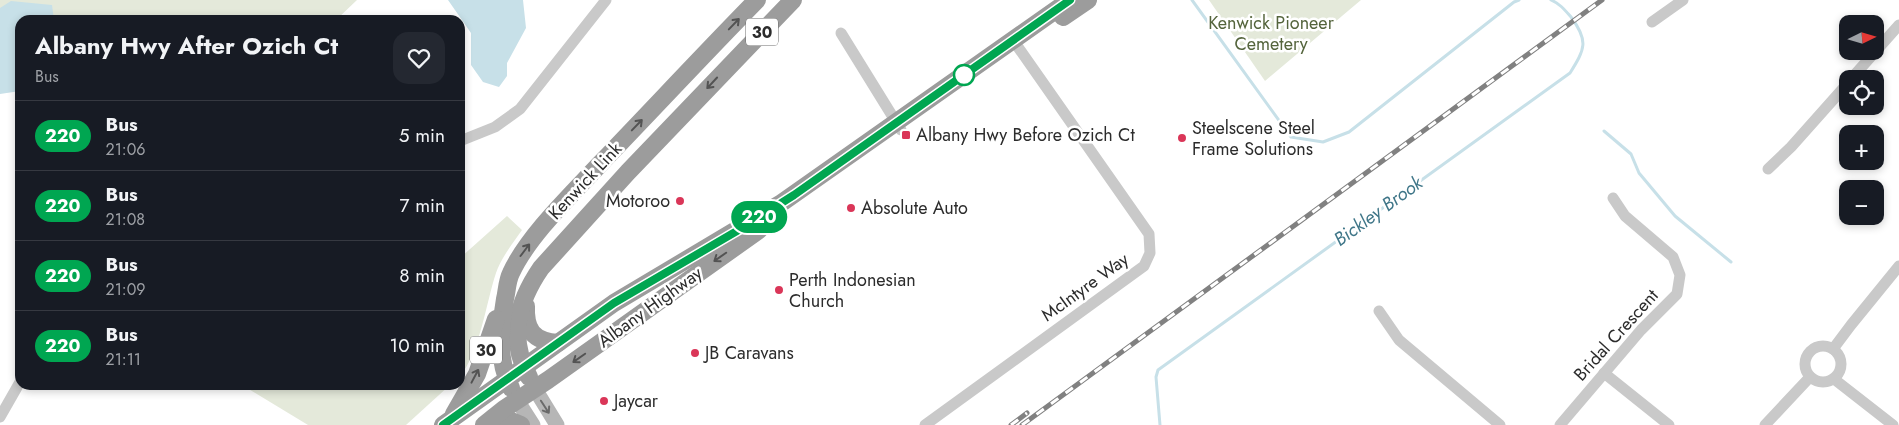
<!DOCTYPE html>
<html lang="en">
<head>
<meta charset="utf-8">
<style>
	:root { --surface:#171b24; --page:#242831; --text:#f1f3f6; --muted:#9ea1a6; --line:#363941 }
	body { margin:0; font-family:Jost,sans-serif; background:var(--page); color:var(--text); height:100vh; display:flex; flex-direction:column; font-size:19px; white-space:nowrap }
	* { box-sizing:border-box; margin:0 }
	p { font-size:16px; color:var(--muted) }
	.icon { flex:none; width:28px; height:28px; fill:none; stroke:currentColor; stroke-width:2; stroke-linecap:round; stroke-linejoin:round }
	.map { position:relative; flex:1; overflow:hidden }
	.drawer { position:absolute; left:15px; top:15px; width:450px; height:375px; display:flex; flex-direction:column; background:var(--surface); border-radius:15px; box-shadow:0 2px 8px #0003 }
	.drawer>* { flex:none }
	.badge { padding:0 10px; border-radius:16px; font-size:18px; line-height:32px }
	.needle { width:32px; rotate:85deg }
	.buttons { position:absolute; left:1839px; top:15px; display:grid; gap:10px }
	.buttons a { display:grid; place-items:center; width:45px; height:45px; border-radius:10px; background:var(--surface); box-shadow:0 2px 8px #0003; font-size:25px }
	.map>.badge { position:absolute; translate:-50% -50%; box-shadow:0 0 0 2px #fff }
	.round { display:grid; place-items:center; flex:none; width:52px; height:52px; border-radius:15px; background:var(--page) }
	.overview { display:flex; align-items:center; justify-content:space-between; height:85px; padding:0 20px }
	h1 { font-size:24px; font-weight:700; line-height:38px }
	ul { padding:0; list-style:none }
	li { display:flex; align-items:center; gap:15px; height:70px; padding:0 20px; border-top:1px solid var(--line) }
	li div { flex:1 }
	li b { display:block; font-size:19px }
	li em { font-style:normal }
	li .badge { min-width:55px; font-weight:700; text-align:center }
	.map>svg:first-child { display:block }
	.green { fill:#e4e9da }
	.water { fill:#c7e0e8 }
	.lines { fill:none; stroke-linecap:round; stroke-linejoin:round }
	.stream { stroke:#c7e0e8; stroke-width:3 }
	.minor { stroke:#c9c9c9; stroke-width:11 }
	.secondary { stroke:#b6b6b6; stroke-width:15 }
	.trunk { stroke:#9c9c9c; stroke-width:18 }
	.rail-casing { stroke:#818181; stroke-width:5 }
	.rail { stroke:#fff; stroke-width:3; stroke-dasharray:9; stroke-linecap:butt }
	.oneway { stroke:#535353 }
	.oneway2 { stroke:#6a6a6a }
	.line-casing { stroke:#fff; stroke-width:11 }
	.line { stroke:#00a651; stroke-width:8 }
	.stop-dot { fill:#fff; stroke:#00a651; stroke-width:2.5 }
	.poi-dot { fill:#da3658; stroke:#fff; stroke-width:2 }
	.labels { text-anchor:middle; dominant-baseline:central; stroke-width:5; stroke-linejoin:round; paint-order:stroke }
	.shield { fill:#fff; stroke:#6b6b6b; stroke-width:1 }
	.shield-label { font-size:16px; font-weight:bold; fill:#2c2c2c }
	.park-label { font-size:18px; fill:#54643c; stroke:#fff }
	.poi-label { font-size:18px; fill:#2c2c2c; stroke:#fff; text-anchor:start }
	.street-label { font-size:18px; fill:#2c2c2c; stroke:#fff }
	.water-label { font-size:19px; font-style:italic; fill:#3f7688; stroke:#fff }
</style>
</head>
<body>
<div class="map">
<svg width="1899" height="425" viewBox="0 0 1899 425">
	<rect width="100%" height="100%" fill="#fff"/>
	<g class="green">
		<polygon points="0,0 357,0 336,20 20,20 0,22"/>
		<polygon points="1209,0 1361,0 1265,81"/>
		<path d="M507,216L522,230C513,243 501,258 496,273C486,303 480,352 460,376V258Z"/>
		<polygon points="242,385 450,385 406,425 308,425"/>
	</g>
	<g class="water">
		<polygon points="448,0 523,0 526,28 507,63 507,76 499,87 483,82 471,65 471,33"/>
		<polygon points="11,1 52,5 54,20 20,20 20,91 0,94 0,8"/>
	</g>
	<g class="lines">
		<g class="stream">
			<polyline points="1192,0 1291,137 1323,142 1349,132 1514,2 1519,0"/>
			<polyline points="1604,131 1631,154 1639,173 1675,216 1731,262"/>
			<path d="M1160,425L1156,377L1158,370L1570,73C1585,49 1589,41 1571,17C1564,9 1560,4 1551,0"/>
		</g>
		<g class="minor">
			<polyline points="1652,22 1683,0"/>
			<polyline points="841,33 901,130"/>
			<polyline points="1851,79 1899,25"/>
			<polyline points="460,141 495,127 520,109 606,0"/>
			<polyline points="1768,169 1791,147 1848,83"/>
			<polyline points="1379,311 1399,340 1500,425"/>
			<circle cx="1823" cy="364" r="18"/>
			<polyline points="1833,349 1851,325 1899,266"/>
			<polyline points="1604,373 1669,425"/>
			<polyline points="1834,379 1893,425"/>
			<polyline points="0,417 20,382"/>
			<polyline points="925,425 1144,266 1150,253 1149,234 1013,40"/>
			<polyline points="1560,425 1641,330 1677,294 1680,275 1673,257 1625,216 1613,198"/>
			<polyline points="1765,425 1810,377"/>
		</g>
		<g class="secondary">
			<polyline points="535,389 557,425"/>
			<polyline points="517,400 533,425"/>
		</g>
		<g class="trunk">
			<polyline points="1063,17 1088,0"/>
			<path d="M526,306C525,330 533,341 558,343"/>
			<path d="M529,377C508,338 517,303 541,268L628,172L793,0"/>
			<path d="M511,388C497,360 500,330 505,299C507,291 507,281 511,273C528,236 571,195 599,165C652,110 704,54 757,0"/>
			<polyline points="454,414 477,374 496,319"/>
			<polyline points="493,418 509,420 521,425"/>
			<polyline points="443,425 614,303 780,204 1070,0"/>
			<polyline points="484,425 504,409 548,380 759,230"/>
		</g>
		<g class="rail-casing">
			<g id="rail">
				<polyline points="1011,425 1027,413"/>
				<polyline points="1022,425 1602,0"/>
			</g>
		</g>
		<use href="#rail" class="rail"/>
	</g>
	<defs><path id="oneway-shaft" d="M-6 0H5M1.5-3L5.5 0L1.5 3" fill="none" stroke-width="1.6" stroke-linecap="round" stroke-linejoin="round" transform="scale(1.25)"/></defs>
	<g class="oneway">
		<use href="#oneway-shaft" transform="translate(734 24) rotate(-46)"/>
		<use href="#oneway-shaft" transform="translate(712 83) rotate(133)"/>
		<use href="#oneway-shaft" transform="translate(637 125) rotate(-46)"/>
		<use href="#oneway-shaft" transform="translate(525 250) rotate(-53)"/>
		<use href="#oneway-shaft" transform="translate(720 257) rotate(145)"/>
		<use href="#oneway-shaft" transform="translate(579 358) rotate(145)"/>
		<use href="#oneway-shaft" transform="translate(475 376) rotate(-62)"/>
	</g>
	<use class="oneway2" href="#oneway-shaft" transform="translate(545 407) rotate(57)"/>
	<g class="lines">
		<g class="line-casing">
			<polyline id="line" points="443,425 614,303 742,228 794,195 1070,0"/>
		</g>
		<use href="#line" class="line"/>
	</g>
	<circle class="stop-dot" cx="964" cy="75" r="10"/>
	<g class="poi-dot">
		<rect x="901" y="130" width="10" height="10" rx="2.5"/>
		<circle cx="1182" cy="138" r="5"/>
		<circle cx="680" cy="201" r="5"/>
		<circle cx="851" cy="208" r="5"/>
		<circle cx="779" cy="290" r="5"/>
		<circle cx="695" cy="353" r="5"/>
		<circle cx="604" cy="401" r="5"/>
	</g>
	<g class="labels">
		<g class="shield">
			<rect x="746" y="18.5" width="32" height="27" rx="4"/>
			<rect x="470" y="336.5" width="32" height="27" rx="4"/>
		</g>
		<g class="shield-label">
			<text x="762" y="32">30</text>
			<text x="486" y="350">30</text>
		</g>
		<g class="park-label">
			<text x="1271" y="23">Kenwick Pioneer<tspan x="1271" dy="21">Cemetery</tspan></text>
		</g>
		<g class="poi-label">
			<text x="1192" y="128">Steelscene Steel<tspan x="1192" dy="21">Frame Solutions</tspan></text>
			<text x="916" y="135">Albany Hwy Before Ozich Ct</text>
			<text x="670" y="201" text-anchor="end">Motoroo</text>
			<text x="861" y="208">Absolute Auto</text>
			<text x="789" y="280">Perth Indonesian<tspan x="789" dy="21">Church</tspan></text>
			<text x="705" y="353">JB Caravans</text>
			<text x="614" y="401">Jaycar</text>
		</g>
		<g class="street-label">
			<text transform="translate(585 181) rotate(-47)">Kenwick Link</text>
			<text transform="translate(1085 287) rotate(-36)">McIntyre Way</text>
			<text transform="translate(650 307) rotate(-36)">Albany Highway</text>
			<text transform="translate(1616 335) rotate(-48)">Bridal Crescent</text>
		</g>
		<g class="water-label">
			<text transform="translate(1378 211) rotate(-36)">Bickley Brook</text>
		</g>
	</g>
</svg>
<div class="buttons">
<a><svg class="needle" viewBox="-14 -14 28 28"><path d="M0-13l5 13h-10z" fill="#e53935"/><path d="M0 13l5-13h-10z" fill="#9ea1a6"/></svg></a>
<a><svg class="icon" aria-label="locate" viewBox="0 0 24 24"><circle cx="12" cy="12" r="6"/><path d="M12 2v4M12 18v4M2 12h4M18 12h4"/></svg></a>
<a>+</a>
<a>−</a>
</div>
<b class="badge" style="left:759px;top:217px;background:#00a651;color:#fff">220</b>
<section class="drawer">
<div class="overview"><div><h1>Albany Hwy After Ozich Ct</h1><p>Bus</p></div><a class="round"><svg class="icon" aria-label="heart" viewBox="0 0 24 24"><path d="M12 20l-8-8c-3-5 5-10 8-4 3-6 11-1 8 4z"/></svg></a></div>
<ul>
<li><span class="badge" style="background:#00a651;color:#fff">220</span><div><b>Bus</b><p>21:06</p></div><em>5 min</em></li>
<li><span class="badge" style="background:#00a651;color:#fff">220</span><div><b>Bus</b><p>21:08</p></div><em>7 min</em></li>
<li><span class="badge" style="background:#00a651;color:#fff">220</span><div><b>Bus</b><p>21:09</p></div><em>8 min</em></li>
<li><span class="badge" style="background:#00a651;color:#fff">220</span><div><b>Bus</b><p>21:11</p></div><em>10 min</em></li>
</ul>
</section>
</div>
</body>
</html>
